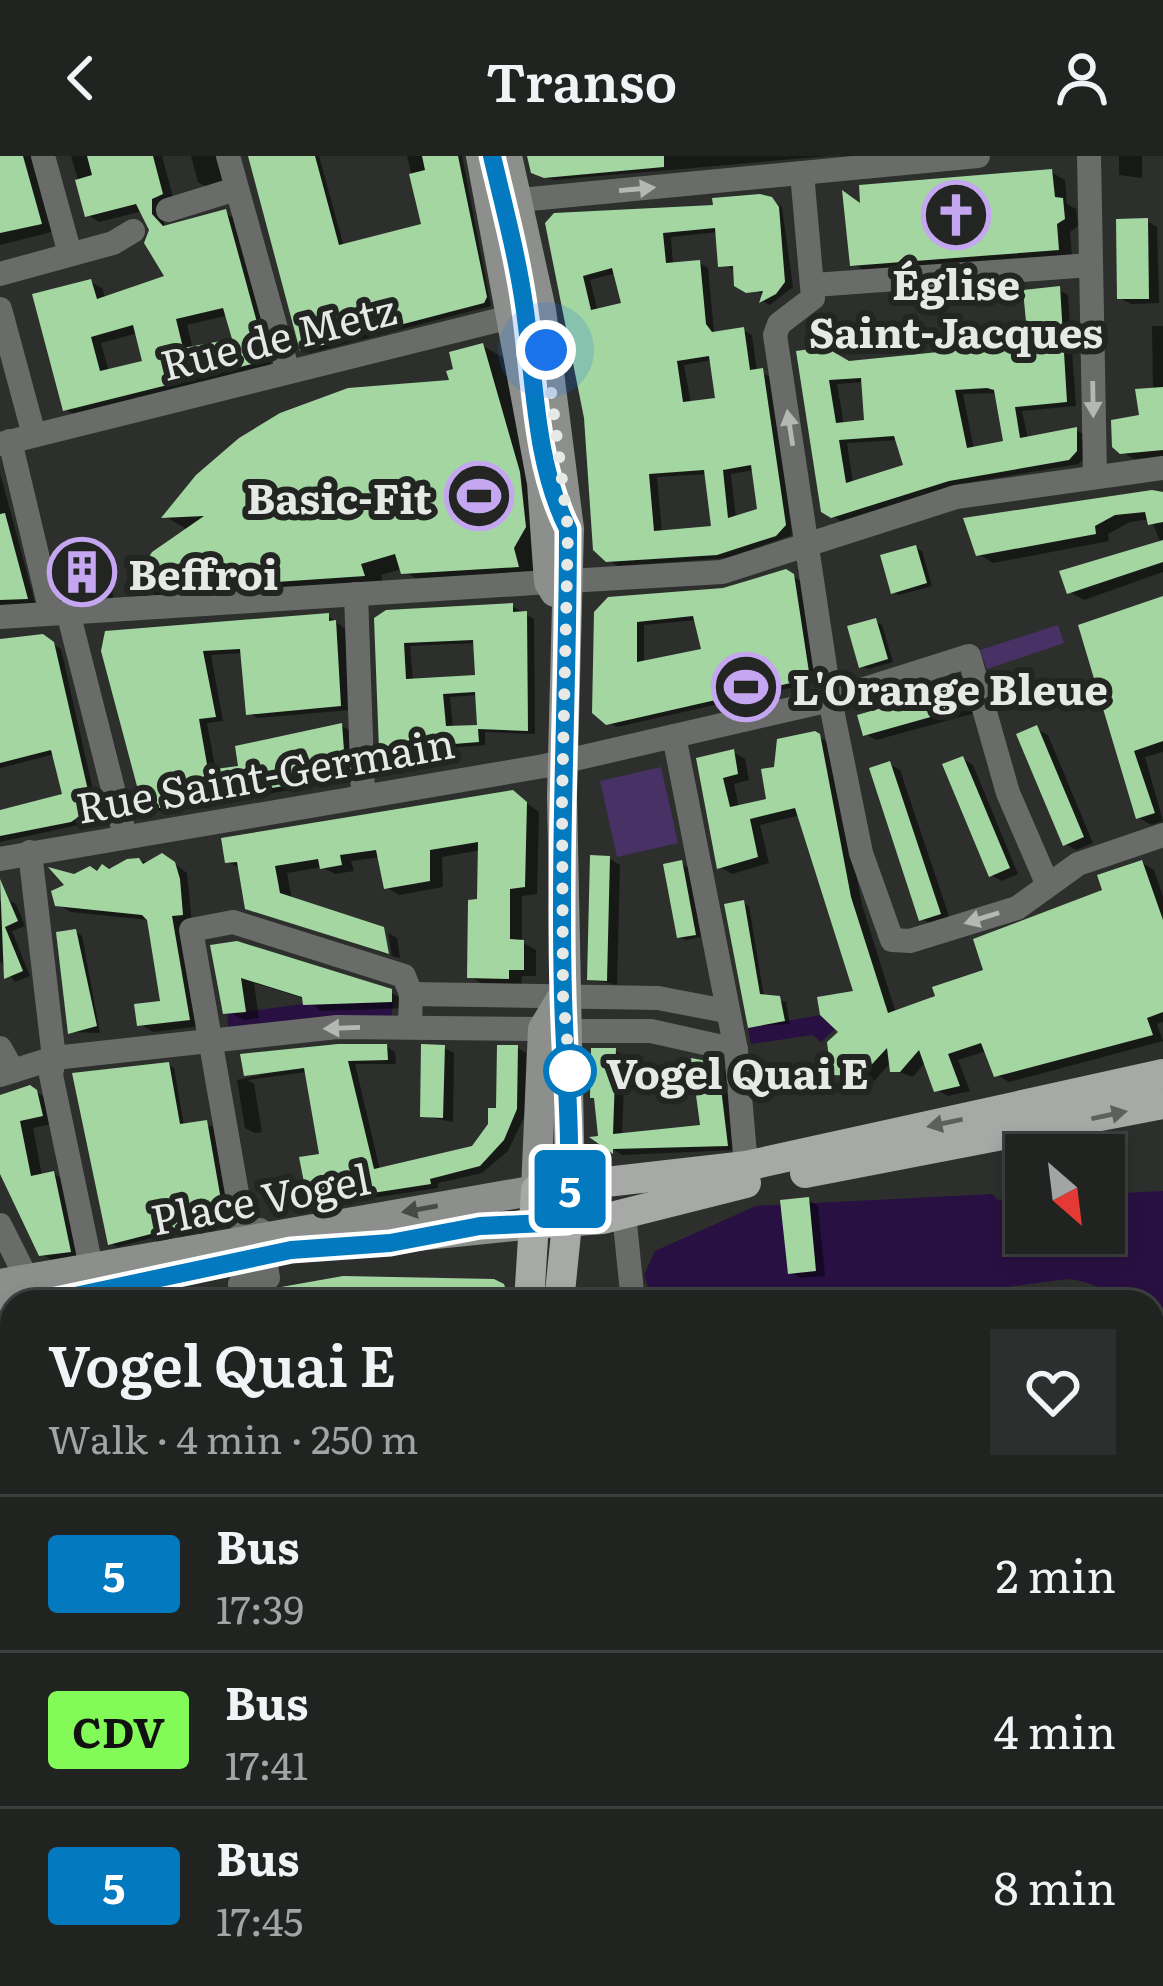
<!DOCTYPE html>
<html lang="en">
<head>
<meta charset="utf-8">
<style>
	:root { --surface:#212321; --page:#2d2f2e; --text:#f1f3f6; --muted:#a2a4a5; --line:#3e403f }
	body { margin:0; font-family:Literata,serif; background:var(--page); color:var(--text); height:100vh; display:flex; flex-direction:column; font-size:45px; white-space:nowrap }
	* { box-sizing:border-box; margin:0 }
	p { font-size:39px; color:var(--muted) }
	.icon { flex:none; width:66px; height:66px; fill:none; stroke:currentColor; stroke-width:2; stroke-linecap:round; stroke-linejoin:round }
	.map { position:relative; flex:1; overflow:hidden }
	.panel { position:absolute; left:0px; top:1134px; width:1164px; height:696px; display:flex; flex-direction:column; background:var(--surface); border-radius:36px 36px 0 0; box-shadow:0 6px 18px #0003,0 0 0 3px var(--line) }
	.panel>* { flex:none }
	.badge { padding:0 24px; border-radius:9px; font-size:42px; line-height:78px }
	.needle { width:78px; rotate:152deg }
	.fabs { position:absolute; left:1005px; top:978px; display:grid; gap:24px }
	.fabs a { display:grid; place-items:center; width:120px; height:120px; border-radius:0px; background:var(--surface); box-shadow:0 6px 18px #0003,0 0 0 3px var(--line); font-size:60px }
	.you { position:absolute; width:60px; height:60px; margin:-30px; border:9px solid #fff; border-radius:50%; background:#1a73e8; box-shadow:0 0 0 18px #1a73e833 }
	.map>.badge { position:absolute; translate:-50% -50%; box-shadow:0 0 0 6px #fff }
	.round { display:grid; place-items:center; flex:none; width:126px; height:126px; border-radius:0px; background:var(--page) }
	.headline { display:flex; align-items:center; justify-content:space-between; height:204px; padding:0 48px }
	h1 { font-size:57px; font-weight:600; line-height:90px }
	ul { padding:0; list-style:none }
	li { display:flex; align-items:center; gap:36px; height:156px; padding:0 48px; border-top:3px solid var(--line) }
	li div { flex:1 }
	li b { display:block; font-size:45px }
	li em { font-style:normal }
	li .badge { min-width:132px; font-weight:700; text-align:center }
	header { display:flex; justify-content:space-between; align-items:center; height:156px; padding:0 48px; background:var(--surface); font-size:54px; font-weight:600 }
	.map>svg:first-child { display:block }
	.green { fill:#483164 }
	.water { fill:#291042 }
	.shadow { fill:#0007; fill-rule:evenodd }
	.building { fill:#a3d6a1; fill-rule:evenodd }
	.lines { fill:none; stroke-linecap:round; stroke-linejoin:round }
	.street { stroke:#6a6c6a; stroke-width:24 }
	.secondary { stroke:#8c8f8c; stroke-width:30 }
	.primary { stroke:#a6a9a6; stroke-width:30 }
	.oneway { fill:#b5b7b5 }
	.oneway2 { fill:#5d605d }
	.oneway3 { fill:#474a47 }
	.line-casing { stroke:#fff; stroke-width:27 }
	.line { stroke:#0379bf; stroke-width:18 }
	.walk { stroke:#e7e9e7; stroke-width:12; stroke-dasharray:0 21.6 }
	.stop-dot { fill:#fff; stroke:#0379bf; stroke-width:6 }
	.labels { text-anchor:middle; dominant-baseline:central; stroke-width:12; stroke-linejoin:round; paint-order:stroke }
	.poi-label { font-size:42px; font-weight:bold; fill:#e7e9e7; stroke:#222522; text-anchor:start }
	.street-label { font-size:42px; fill:#e7e9e7; stroke:#222522 }
	.stop-label { font-size:42px; font-weight:bold; fill:#e7e9e7; stroke:#222522; text-anchor:start }
</style>
</head>
<body>
<header><svg class="icon" aria-label="back" viewBox="0 0 24 24"><path d="M15 5l-7 7 7 7"/></svg>Transo<svg class="icon" aria-label="person" viewBox="0 0 24 24"><circle cx="12" cy="8" r="4"/><path d="M4 21q1-7 8-7t8 7"/></svg></header>
<div class="map">
<svg width="1163" height="1830" viewBox="0 0 1163 1830">
	<rect width="100%" height="100%" fill="#2c2f2c"/>
	<g class="green">
		<polygon points="1058,469 1064,487 987,513 980,494"/>
		<polygon points="661,611 678,687 617,701 600,625"/>
		<polygon points="512,1818 826,1818 830,1830 510,1830"/>
	</g>
	<g class="water">
		<polygon points="393,846 391,865 229,876 227,858 311,847"/>
		<polygon points="820,859 835,873 821,886 812,879 751,888 748,872"/>
		<path d="M1163,1035V1620L1160,1646H1152V1294L1163,1203L1152,1170V1146C1122,1146 1099,1126 1068,1123L888,1146H653L644,1119L655,1095L756,1050L992,1038L998,1044L1026,1042V1077H1104V1038Z"/>
	</g>
	<g class="shadow">
		<polygon points="0,0 35,0 55,75 0,89"/>
		<path d="M71,0H162L174,45L163,49L164,69L171,73L225,57L237,64L275,200L268,212L77,260L65,253L91,126L103,133L105,143L168,122L143,55L99,66L88,59ZM229,159L236,185L193,193L187,169ZM138,177L146,207L109,216L101,187Z"/>
		<polygon points="191,0 220,0 227,28 210,33 198,26"/>
		<polygon points="251,0 319,0 344,91 425,71 407,0 462,0 491,150 310,197 303,193"/>
		<polygon points="529,0 829,0 554,24 541,20"/>
		<polygon points="1119,0 1142,0 1142,22 1119,19"/>
		<polygon points="1051,16 1065,24 1067,48 1076,53 1078,70 1070,76 1072,100 867,116 853,108 864,51"/>
		<path d="M773,45L782,51L793,131L770,149L763,145L765,139L737,128L736,114L721,109L718,76L671,81L673,109L699,107L708,112L714,176L743,174L752,179L757,216L772,221L792,379L728,402L618,410L608,404L591,292L547,75L556,60ZM616,117L624,150L598,156L590,124ZM713,204L719,245L691,248L684,209ZM754,314L761,355L736,363L731,318ZM708,318L714,372L662,377L657,321Z"/>
		<polygon points="1147,65 1157,71 1159,147 1131,148 1120,142"/>
		<path d="M1059,134L1068,139L1076,250L1022,255L1028,283L1076,274L1085,279V300L1079,308L960,328L842,366L824,354V194L848,208L1031,190ZM864,226L868,267L844,269L837,228ZM998,237L1007,287L974,294L963,238ZM898,284L907,311L853,328L847,287Z"/>
		<polygon points="1152,170 1163,170 1163,301 1134,303 1122,296 1153,235"/>
		<polygon points="483,190 504,202 540,330 538,422 425,429 402,413 381,419 384,431 165,445 144,433 188,374 166,361 453,227"/>
		<polygon points="0,317 35,447 0,453"/>
		<polygon points="1163,342 1163,416 1084,444 1070,436 1063,416 1160,385 1151,363 1130,366 1108,378 1109,385 993,407 979,398"/>
		<polygon points="916,392 922,395 932,430 899,439 893,436"/>
		<polygon points="98,394 110,401 113,443 80,445 68,438"/>
		<path d="M786,416L801,425L816,521L812,527L617,571L608,566L597,457L724,435ZM697,464L704,495L644,508V469Z"/>
		<polygon points="1163,443 1163,596 1145,601 1163,665 1151,669 1138,661 1082,471"/>
		<path d="M512,450L534,463L535,578L485,576V589L390,597L382,593L377,464ZM476,487L478,522L413,525L410,490ZM478,539L480,571L453,572L450,541Z"/>
		<polygon points="328,460 345,473 350,554 258,562 249,557 243,497 211,499 223,565 207,567 216,616 241,612 342,570 351,575 349,623 165,657 154,653 104,495"/>
		<polygon points="876,466 882,469 893,506 868,513 861,510"/>
		<polygon points="42,481 61,493 98,656 79,669 0,686 0,654 66,640 55,598 0,612 0,487"/>
		<polygon points="960,533 970,539 975,557 876,584 866,578"/>
		<polygon points="1037,573 1048,579 1093,687 1076,694 1065,688"/>
		<polygon points="819,581 831,588 862,749 896,857 987,816 1142,707 1154,714 1163,741 1163,866 1157,868 1163,885 1009,926 997,919 987,895 958,904 970,935 948,940 937,934 926,905 913,921 893,914 891,906 874,925 855,927 830,912 830,887 842,875 857,838 801,659 760,669 769,707 732,718 720,711 699,604 733,596 745,603 749,624 734,628 739,652 770,645 776,614"/>
		<polygon points="963,603 973,609 1018,718 1002,725 991,719"/>
		<polygon points="889,608 900,614 950,763 932,769 922,763"/>
		<polygon points="512,637 539,656 537,738 522,740 522,786 536,794 536,820 522,820 521,829 483,828 470,821 481,694 442,701 443,731 399,739 386,731 381,701 351,705 354,715 335,718 322,711 287,717 292,744 381,773 386,798 248,751 242,713 228,706"/>
		<polygon points="610,703 620,709 617,829 590,823"/>
		<polygon points="139,705 176,709 187,717 202,870 153,876 140,868 164,847 150,764 71,756 57,748 74,721"/>
		<polygon points="681,708 688,711 701,781 686,784 679,781"/>
		<polygon points="7,743 16,748 25,770 12,775 30,820 15,826 0,805 0,746"/>
		<polygon points="743,747 749,750 764,841 786,846 790,868 751,870"/>
		<polygon points="76,776 82,780 100,877 71,876"/>
		<polygon points="388,777 397,782 400,802 392,800"/>
		<polygon points="214,792 390,836 405,845 406,852 321,855 306,843 254,827 259,862 244,864 229,856"/>
		<polygon points="387,891 395,896 396,908 355,908 380,1014 474,992 499,955 518,892 526,897 525,959 508,995 482,1017 438,1027 438,1032 319,1050 310,1045 323,1000 307,916 247,924 254,928 262,976 255,977 245,972 237,924"/>
		<polygon points="444,892 454,897 453,966 423,960"/>
		<polygon points="615,895 625,900 622,980 703,971 717,910 726,915 736,994 622,999 597,983"/>
		<polygon points="169,909 174,912 184,970 213,970 230,1069 205,1075 198,1070 117,1091 111,1087"/>
		<polygon points="29,932 51,945 56,967 33,972 42,1020 54,1018 68,1026 84,1103 56,1107 42,1098 0,1011 0,942"/>
		<polygon points="808,1044 818,1050 825,1120 801,1122 790,1116"/>
		<polygon points="0,1189 12,1189 12,1251 0,1227"/>
		<polygon points="12,1565 12,1625 0,1631 0,1571"/>
		<polygon points="0,1654 12,1677 12,1807 0,1814"/>
		<polygon points="60,1818 316,1818 301,1830 66,1830"/>
		<polygon points="942,1818 1055,1818 1054,1830 945,1830"/>
	</g>
	<g class="building">
		<polygon points="0,0 23,0 42,68 0,77"/>
		<path d="M87,0H153L163,38L152,43V58L163,70L226,53L264,192L256,207L63,255L32,138L91,123L97,143L164,120L144,87L149,74L136,48L85,61L75,24L92,19ZM223,152L232,183L183,192L176,163ZM133,169L142,205L100,215L91,181Z"/>
		<polygon points="248,0 315,0 339,89 421,68 409,18 425,14 422,0 458,0 487,141 484,147 300,195"/>
		<polygon points="527,0 664,0 664,11 544,22 531,17"/>
		<polygon points="1052,13 1055,41 1063,42 1065,63 1057,68 1059,94 850,110 842,34 860,47 859,29"/>
		<path d="M760,38L772,41L779,51L785,126L776,138L759,147L763,135L746,137L734,130L733,110L718,111L715,72L663,77L666,107L700,104L706,168L712,176L744,171L750,214L763,212L786,369L776,380L717,399L606,406L593,394L584,262L545,67L554,57L713,49L712,42ZM612,112L621,147L591,154L583,120ZM709,200L715,242L683,246L677,205ZM751,309L757,353L728,362L723,314ZM704,314L711,370L654,375L649,318Z"/>
		<polygon points="1148,62 1149,143 1117,143 1116,63"/>
		<path d="M1060,130L1067,246L1015,251L1020,282L1077,271V295L1069,304L949,325L831,362L821,356L796,195L825,191L849,205L1028,187L1023,134ZM861,222L864,264L836,267L829,224ZM987,232L994,234L1003,285L967,292L955,234ZM894,280L903,309L846,327L839,284Z"/>
		<polygon points="483,187 520,316 526,371 514,392 519,411 401,418 395,398 361,408 365,420 141,435 143,411 152,396 204,360 161,362 196,319 239,282 280,257 348,232 449,224 446,215 453,213 449,196"/>
		<polygon points="1163,231 1163,294 1120,298 1112,291 1111,264 1139,259 1135,233"/>
		<polygon points="1152,334 1163,336 1163,366 1148,369 1145,356 1115,359 1095,370 1096,378 976,400 963,362"/>
		<polygon points="5,357 28,443 0,444 0,358"/>
		<polygon points="1163,384 1163,406 1067,438 1059,415"/>
		<polygon points="916,389 927,427 891,438 880,399"/>
		<polygon points="99,391 102,438 65,440 61,394"/>
		<path d="M786,413L794,418L809,516L804,524L606,569L592,557L594,456L608,441L723,432ZM693,460L701,493L637,506V466Z"/>
		<polygon points="1163,440 1163,585 1134,595 1155,657 1136,663 1078,469"/>
		<path d="M513,447V456L527,455L528,575L478,573L479,586L379,594L374,462L386,454ZM473,484L475,519L406,523L404,487ZM475,536L477,569L446,570L443,538Z"/>
		<polygon points="329,457 329,465 336,464 341,550 246,559 240,493 203,495 216,561 199,563 208,614 238,610 235,590 342,567 345,608 340,620 153,653 142,649 101,495 105,475"/>
		<polygon points="876,462 888,503 859,512 847,470"/>
		<polygon points="43,478 54,486 92,652 71,666 0,680 0,654 62,638 51,594 0,607 0,483"/>
		<polygon points="960,530 966,551 863,580 857,559"/>
		<polygon points="1037,569 1084,681 1063,690 1016,578"/>
		<polygon points="815,575 820,578 851,741 888,857 935,840 932,831 983,814 973,783 1102,734 1097,719 1142,704 1163,764 1163,856 1147,862 1153,879 994,921 981,887 948,898 960,930 934,936 919,894 900,916 890,916 887,892 861,920 831,919 827,886 838,876 820,859 817,841 853,835 795,652 750,663 758,701 717,713 696,602 734,593 738,618 723,622 730,651 766,643 761,613 774,611 777,583"/>
		<polygon points="963,600 1010,712 989,721 942,608"/>
		<polygon points="890,605 941,758 919,765 869,612"/>
		<polygon points="513,634 527,646 525,731 510,733 510,783 524,784 524,814 509,814 509,823 467,822 468,744 477,743 478,686 430,694 430,725 384,733 376,694 340,699 342,709 320,713 318,703 275,710 280,737 384,771 389,798 245,753 237,706 225,707 221,682"/>
		<polygon points="162,697 175,706 180,723 183,759 172,760 190,864 137,870 134,848 160,845 147,764 142,759 55,750 51,735 64,729 48,711 74,718 90,710 97,715 102,708 109,713 127,703 139,702 143,708"/>
		<polygon points="590,699 610,700 607,825 587,824"/>
		<polygon points="682,704 696,779 677,782 663,708"/>
		<polygon points="0,723 18,765 5,771 23,815 4,823"/>
		<polygon points="744,744 760,838 780,840 785,865 748,872 724,748"/>
		<polygon points="76,773 97,870 68,878 56,776"/>
		<polygon points="237,785 392,833 392,846 303,849 302,841 241,822 246,856 223,858 210,789"/>
		<polygon points="338,888 387,888 388,904 348,905 374,1013 472,990 488,968 488,952 496,952 497,889 518,889 517,953 504,984 480,1010 430,1023 431,1028 308,1047 299,1001 319,998 304,912 244,920 240,898"/>
		<polygon points="421,888 445,889 443,962 420,961"/>
		<polygon points="591,892 616,892 613,978 700,969 691,902 718,907 728,990 613,993 613,998 589,981 598,980 594,942 590,942"/>
		<polygon points="169,906 180,968 207,964 225,1067 197,1074 194,1067 108,1089 72,917"/>
		<polygon points="30,929 37,934 43,960 20,965 31,1020 54,1015 71,1096 39,1100 0,1018 0,939"/>
		<polygon points="809,1041 816,1115 788,1118 780,1044"/>
		<polygon points="343,1120 494,1123 504,1128 510,1146 245,1146 281,1131"/>
	</g>
	<g class="lines">
		<g class="street">
			<polyline points="43,0 70,98"/>
			<polyline points="228,0 288,216"/>
			<polyline points="1089,0 1095,318"/>
			<polyline points="802,17 813,142 779,168 775,179 830,544 861,697 892,784 910,785 1017,752 1078,708 1163,679"/>
			<polyline points="520,44 978,0"/>
			<polyline points="168,54 236,33"/>
			<polyline points="0,118 113,87 133,75"/>
			<polyline points="814,129 1091,109"/>
			<polyline points="0,153 34,279"/>
			<polyline points="10,285 51,457"/>
			<polyline points="0,288 527,157"/>
			<polyline points="568,425 722,416 956,341 1163,312"/>
			<polyline points="356,438 363,639"/>
			<polyline points="68,456 125,680"/>
			<polyline points="0,461 549,426"/>
			<polyline points="674,580 736,894 746,1010"/>
			<polyline points="30,696 54,902 51,919 89,1101 85,1116"/>
			<polyline points="0,703 544,610 830,544 969,500 1008,637 1047,727"/>
			<polyline points="411,838 658,842 726,855"/>
			<polyline points="569,875 651,875 736,894"/>
			<polyline points="0,892 13,915"/>
			<polyline points="0,919 54,902 337,871 543,873"/>
			<polyline points="624,1058 633,1146"/>
			<polyline points="0,1069 34,1137"/>
			<polyline points="240,1128 268,1122 260,1074 244,1077 191,774 233,766 404,820 411,838 410,871"/>
			<polyline points="0,1341 12,1346"/>
			<polyline points="6,1474 12,1419"/>
			<polyline points="1152,1800 1163,1801"/>
			<polyline points="847,1818 851,1830"/>
		</g>
		<g class="secondary">
			<polyline points="481,0 542,327 549,426 555,436"/>
			<polyline points="507,0 541,154 569,373 562,640 570,1030"/>
			<polyline points="329,1089 534,1068"/>
			<polyline points="0,1128 536,1034 543,873 563,840"/>
			<polyline points="47,1146 129,1129"/>
			<polyline points="0,1151 12,1150"/>
		</g>
		<g class="primary">
			<polyline points="805,1017 1163,948"/>
			<polyline points="534,1068 603,1063 746,1027"/>
			<polyline points="529,1146 536,1034 746,1010 1163,918"/>
			<polyline points="559,1146 569,1048"/>
			<polyline points="418,1830 420,1818"/>
			<polyline points="444,1830 447,1818"/>
		</g>
	</g>
	<defs><path id="oneway-solid" d="M-6-.8H1V-3.2L6.5 0L1 3.2V.8H-6Z" transform="scale(3)"/></defs>
	<g class="oneway">
		<use href="#oneway-solid" transform="translate(637 33) rotate(-5)"/>
		<use href="#oneway-solid" transform="translate(1093 243) rotate(89)"/>
		<use href="#oneway-solid" transform="translate(790 272) rotate(-99)"/>
		<use href="#oneway-solid" transform="translate(982 762) rotate(163)"/>
		<use href="#oneway-solid" transform="translate(342 872) rotate(178)"/>
	</g>
	<g class="oneway2">
		<use href="#oneway-solid" transform="translate(1109 959) rotate(-12)"/>
		<use href="#oneway-solid" transform="translate(945 967) rotate(168)"/>
	</g>
	<use class="oneway3" href="#oneway-solid" transform="translate(420 1053) rotate(170)"/>
	<g class="lines">
		<g class="line-casing">
			<path id="line" d="M47,1146L291,1094L390,1087L480,1070L567,1066C573,985 565,918 563,839C559,683 568,528 568,373C535,308 535,226 525,155C518,103 504,51 492,0"/>
		</g>
		<use href="#line" class="line"/>
		<polyline class="walk" points="546,194 568,373 562,645 563,840 570,915"/>
	</g>
	<defs>
		<g id="church-ring" transform="scale(3.45)"><circle r="9.5" fill="#222522" stroke="#c5a6f1" stroke-width="1.5"/><path d="M-1.2-6h2.4v3.5h3.3v2.4h-3.3V6h-2.4V-.1h-3.3v-2.4h3.3Z" fill="#c5a6f1"/></g>
		<g id="stadium-ring" transform="scale(3.45)"><circle r="9.5" fill="#222522" stroke="#c5a6f1" stroke-width="1.5"/><path d="M0-5a6.5 5 0 1 0 0 10a6.5 5 0 1 0 0-10ZM-3.5-1.8h7v3.6h-7Z" fill="#c5a6f1"/></g>
		<g id="building-ring" transform="scale(3.45)"><circle r="9.5" fill="#222522" stroke="#c5a6f1" stroke-width="1.5"/><path d="M-4-6H4V6H1V3H-1V6H-4ZM-2.5-4.3h1.7v1.8h-1.7ZM.8-4.3h1.7v1.8H.8ZM-2.5-1h1.7V.8h-1.7ZM.8-1h1.7V.8H.8Z" fill="#c5a6f1"/></g>
	</defs>
	<g fill-rule="evenodd">
		<use href="#church-ring" x="956" y="59"/>
		<use href="#stadium-ring" x="479" y="340"/>
		<use href="#building-ring" x="82" y="416"/>
		<use href="#stadium-ring" x="746" y="531"/>
	</g>
	<circle class="stop-dot" cx="570" cy="915" r="24"/>
	<g class="labels">
		<g class="poi-label">
			<text x="956" y="126" text-anchor="middle">Église<tspan x="956" dy="48">Saint-Jacques</tspan></text>
			<text x="432" y="340" text-anchor="end">Basic-Fit</text>
			<text x="128" y="416">Beffroi</text>
			<text x="792" y="531">L'Orange Bleue</text>
		</g>
		<g class="street-label">
			<text transform="translate(278 179) rotate(-14)">Rue de Metz</text>
			<text transform="translate(265 617) rotate(-10)">Rue Saint-Germain</text>
			<text transform="translate(260 1041) rotate(-11)">Place Vogel</text>
		</g>
		<g class="stop-label">
			<text x="606" y="915">Vogel Quai E</text>
		</g>
	</g>
</svg>
<div class="fabs">
<a><svg class="needle" viewBox="-14 -14 28 28"><path d="M0-13l5 13h-10z" fill="#e53935"/><path d="M0 13l5-13h-10z" fill="#a2a4a5"/></svg></a>
</div>
<div class="you" style="left:546px;top:194px"></div>
<b class="badge" style="left:570px;top:1033px;background:#0379bf;color:#fff">5</b>
<section class="panel">
<div class="headline"><div><h1>Vogel Quai E</h1><p>Walk · 4 min · 250 m</p></div><a class="round"><svg class="icon" aria-label="heart" viewBox="0 0 24 24"><path d="M12 20l-8-8c-3-5 5-10 8-4 3-6 11-1 8 4z"/></svg></a></div>
<ul>
<li><span class="badge" style="background:#0379bf;color:#fff">5</span><div><b>Bus</b><p>17:39</p></div><em>2 min</em></li>
<li><span class="badge" style="background:#82fa58;color:#111">CDV</span><div><b>Bus</b><p>17:41</p></div><em>4 min</em></li>
<li><span class="badge" style="background:#0379bf;color:#fff">5</span><div><b>Bus</b><p>17:45</p></div><em>8 min</em></li>
</ul>
</section>
</div>
</body>
</html>
